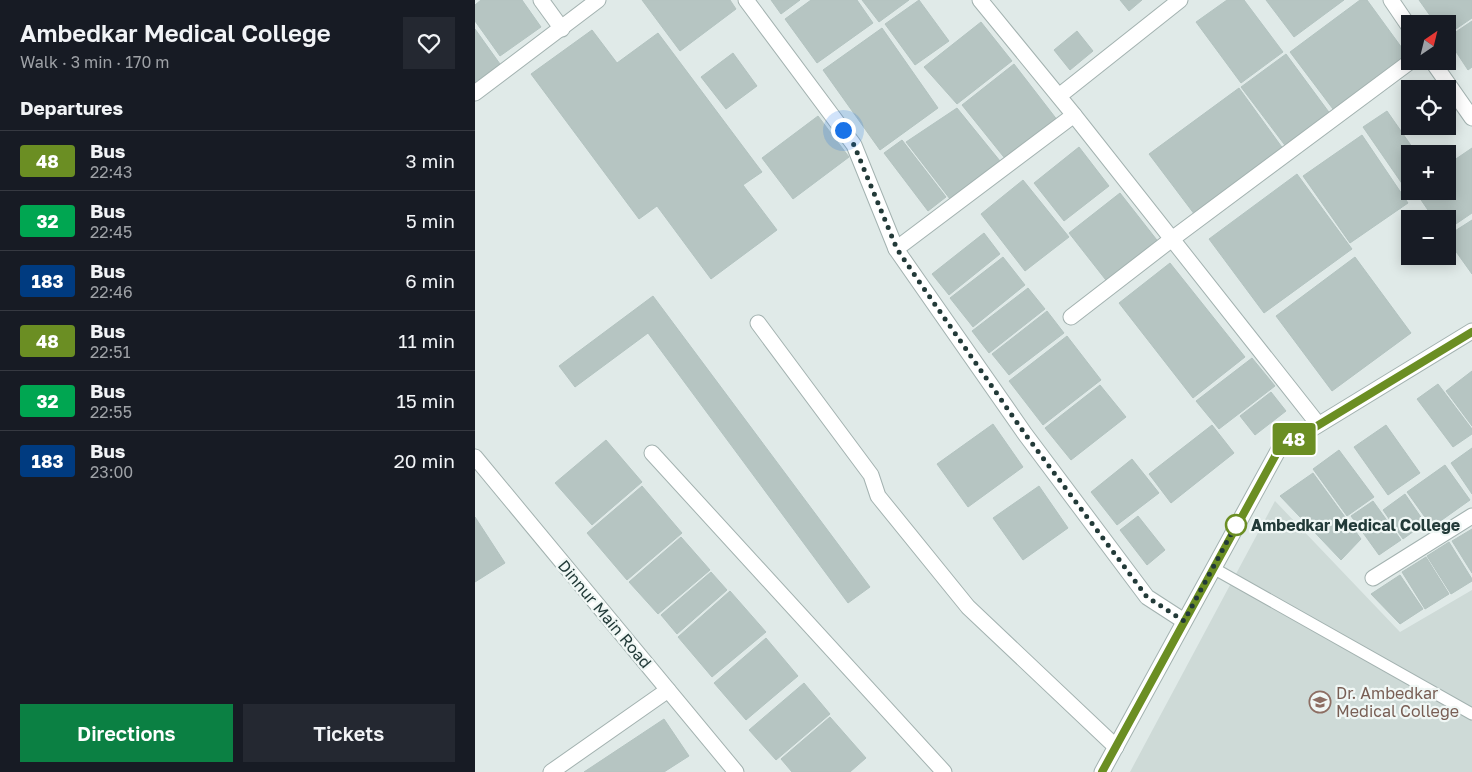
<!DOCTYPE html>
<html lang="en">
<head>
<meta charset="utf-8">
<style>
	:root { --surface:#171b24; --page:#242831; --text:#f1f3f6; --muted:#9ea1a6; --line:#363941; --accent:#0b8043 }
	body { margin:0; font-family:"Golos Text",sans-serif; background:var(--page); color:var(--text); height:100vh; display:flex; flex-direction:column; font-size:19px; white-space:nowrap }
	* { box-sizing:border-box; margin:0 }
	p { font-size:16px; color:var(--muted) }
	.icon { flex:none; width:28px; height:28px; fill:none; stroke:currentColor; stroke-width:2; stroke-linecap:round; stroke-linejoin:round }
	.map { position:relative; flex:1; overflow:hidden }
	.drawer { display:flex; flex-direction:column; background:var(--surface); width:475px }
	.drawer>* { flex:none }
	.badge { padding:0 10px; border-radius:4px; font-size:18px; line-height:32px }
	.needle { width:32px; rotate:35deg }
	.tools { position:absolute; left:926px; top:15px; display:grid; gap:10px }
	.tools a { display:grid; place-items:center; width:55px; height:55px; border-radius:0px; background:var(--surface); box-shadow:0 2px 12px #0003; font-size:25px }
	.you { position:absolute; width:25px; height:25px; margin:-12px; border:4px solid #fff; border-radius:50%; background:#1a73e8; box-shadow:0 0 0 8px #1a73e833 }
	.map>.badge { position:absolute; translate:-50% -50%; box-shadow:0 0 0 2px #fff }
	h2 { padding:0 20px; font-size:19px; line-height:45px }
	.round { display:grid; place-items:center; flex:none; width:52px; height:52px; border-radius:0px; background:var(--page) }
	.head { display:flex; align-items:center; justify-content:space-between; height:85px; padding:0 20px }
	h1 { font-size:24px; font-weight:600; line-height:38px }
	.action { display:flex; gap:10px; margin-top:auto; padding:10px 20px }
	.action a { flex:1; height:58px; border-radius:0px; background:var(--accent); color:#fff; font-size:20px; font-weight:600; line-height:58px; text-align:center }
	.action a+a { background:var(--page); color:var(--text) }
	ul { padding:0; list-style:none }
	li { display:flex; align-items:center; gap:15px; height:60px; padding:0 20px; border-top:1px solid var(--line) }
	li div { flex:1 }
	li b { display:block; font-size:19px }
	li em { font-style:normal }
	li .badge { min-width:55px; font-weight:700; text-align:center }
	main { display:flex; flex:1; min-height:0 }
	.map>svg:first-child { display:block }
	.built { fill:#cedad7 }
	.building { fill:#b6c5c2; stroke:#b3c3c0 }
	.lines { fill:none; stroke-linecap:round; stroke-linejoin:round }
	.service-casing { stroke:#a3b2b0; stroke-width:13 }
	.minor-casing { stroke:#a3b2b0; stroke-width:17 }
	.tertiary-casing { stroke:#a3b2b0; stroke-width:17 }
	.service { stroke:#fff; stroke-width:11 }
	.minor { stroke:#fff; stroke-width:15 }
	.tertiary { stroke:#fff; stroke-width:15 }
	.line-casing { stroke:#fff; stroke-width:11 }
	.line { stroke:#6b8e23; stroke-width:8 }
	.walk { stroke:#223a38; stroke-width:5; stroke-dasharray:0 9 }
	.stop-dot { fill:#fff; stroke:#6b8e23; stroke-width:2.5 }
	.labels { text-anchor:middle; dominant-baseline:central; stroke-width:4.5; stroke-linejoin:round; paint-order:stroke }
	.stop-label { font-size:16px; font-weight:bold; fill:#223a38; stroke:#f0f7f5; text-anchor:start }
	.street-label { font-size:16px; fill:#223a38; stroke:#f0f7f5 }
	.education-label { font-size:16px; fill:#785e54; stroke:#f0f7f5; text-anchor:start }
</style>
</head>
<body>
<main>
<section class="drawer">
<div class="head"><div><h1>Ambedkar Medical College</h1><p>Walk · 3 min · 170 m</p></div><a class="round"><svg class="icon" aria-label="heart" viewBox="0 0 24 24"><path d="M12 20l-8-8c-3-5 5-10 8-4 3-6 11-1 8 4z"/></svg></a></div>
<h2>Departures</h2>
<ul>
<li><span class="badge" style="background:#6b8e23;color:#fff">48</span><div><b>Bus</b><p>22:43</p></div><em>3 min</em></li>
<li><span class="badge" style="background:#00a651;color:#fff">32</span><div><b>Bus</b><p>22:45</p></div><em>5 min</em></li>
<li><span class="badge" style="background:#003b80;color:#fff">183</span><div><b>Bus</b><p>22:46</p></div><em>6 min</em></li>
<li><span class="badge" style="background:#6b8e23;color:#fff">48</span><div><b>Bus</b><p>22:51</p></div><em>11 min</em></li>
<li><span class="badge" style="background:#00a651;color:#fff">32</span><div><b>Bus</b><p>22:55</p></div><em>15 min</em></li>
<li><span class="badge" style="background:#003b80;color:#fff">183</span><div><b>Bus</b><p>23:00</p></div><em>20 min</em></li>
</ul>
<div class="action"><a>Directions</a><a>Tickets</a></div>
</section>
<div class="map">
<svg width="997" height="772" viewBox="0 0 997 772">
	<rect width="100%" height="100%" fill="#e0eae8"/>
	<polygon class="built" points="800,501 925,632 997,590 997,772 655,772"/>
	<g class="building">
		<polygon points="6,0 47,0 66,27 25,56 0,21 0,5"/>
		<polygon points="167,0 255,0 261,9 205,51"/>
		<polygon points="296,0 325,0 306,14"/>
		<polygon points="336,0 382,0 398,23 342,63 310,19"/>
		<polygon points="387,0 434,0 404,22"/>
		<polygon points="444,0 474,41 440,65 410,24"/>
		<polygon points="645,0 667,0 654,11"/>
		<polygon points="752,0 769,0 808,52 766,83 721,22"/>
		<polygon points="791,0 869,0 819,37"/>
		<polygon points="885,0 892,0 935,59 861,113 815,52"/>
		<polygon points="944,0 997,0 997,18 972,35 972,24 961,24"/>
		<polygon points="997,21 997,67 993,70 972,38"/>
		<polygon points="506,22 537,61 482,104 449,67"/>
		<polygon points="407,28 463,108 405,150 348,70"/>
		<polygon points="0,29 25,64 0,82"/>
		<polygon points="117,30 142,63 183,33 287,172 268,185 302,230 236,279 182,206 164,219 56,74"/>
		<polygon points="602,31 618,51 595,70 579,50"/>
		<polygon points="258,53 282,86 251,109 226,77"/>
		<polygon points="811,54 856,115 812,148 766,87"/>
		<polygon points="539,64 583,121 532,161 487,105"/>
		<polygon points="764,88 809,150 720,215 674,154"/>
		<polygon points="482,108 525,161 475,199 431,142"/>
		<polygon points="912,111 942,154 935,154 935,181 928,185 888,127"/>
		<polygon points="343,116 374,157 318,199 287,158"/>
		<polygon points="887,135 933,203 875,243 828,176"/>
		<polygon points="427,140 471,197 453,211 409,153"/>
		<polygon points="604,147 634,186 589,221 559,183"/>
		<polygon points="997,148 997,213 972,230 972,219 959,219 940,191 972,191 972,165"/>
		<polygon points="822,174 877,249 789,313 734,239"/>
		<polygon points="548,180 594,237 550,271 506,214"/>
		<polygon points="645,193 685,244 634,284 594,233"/>
		<polygon points="997,220 997,274 972,239 972,236"/>
		<polygon points="509,233 525,254 474,295 457,274"/>
		<polygon points="528,257 550,285 498,327 475,298"/>
		<polygon points="880,257 936,333 857,391 801,316"/>
		<polygon points="695,263 770,357 718,398 644,303"/>
		<polygon points="553,288 570,309 514,353 497,331"/>
		<polygon points="178,296 395,587 373,603 173,333 100,387 84,366"/>
		<polygon points="572,311 589,333 534,375 517,354"/>
		<polygon points="592,336 626,380 568,425 534,381"/>
		<polygon points="777,358 800,386 744,429 721,401"/>
		<polygon points="997,371 997,426 971,391"/>
		<polygon points="963,384 997,429 997,434 978,447 942,399"/>
		<polygon points="625,385 651,417 596,460 570,428"/>
		<polygon points="796,392 811,411 780,435 765,416"/>
		<polygon points="518,424 548,467 493,507 462,464"/>
		<polygon points="737,425 759,453 696,503 674,474"/>
		<polygon points="911,425 945,473 913,495 879,447"/>
		<polygon points="131,440 167,482 117,525 80,483"/>
		<polygon points="997,448 997,494 976,463"/>
		<polygon points="864,450 899,497 872,516 838,469"/>
		<polygon points="657,459 684,493 642,525 616,492"/>
		<polygon points="970,465 995,500 957,527 932,492"/>
		<polygon points="838,473 886,539 866,560 805,496"/>
		<polygon points="167,486 207,533 152,580 112,533"/>
		<polygon points="564,486 593,528 548,560 518,518"/>
		<polygon points="930,494 950,523 928,539 908,510"/>
		<polygon points="898,501 926,540 904,555 876,516"/>
		<polygon points="663,516 690,550 672,565 645,530"/>
		<polygon points="0,517 30,563 0,582"/>
		<polygon points="997,529 997,573 977,541"/>
		<polygon points="206,537 235,570 183,614 154,582"/>
		<polygon points="974,542 997,579 997,581 976,594 952,556"/>
		<polygon points="951,557 974,594 950,609 927,572"/>
		<polygon points="236,572 252,590 202,634 186,615"/>
		<polygon points="925,575 948,609 925,624 896,594"/>
		<polygon points="255,591 291,632 237,677 203,637"/>
		<polygon points="291,638 323,676 271,720 239,683"/>
		<polygon points="329,683 355,714 301,760 274,730"/>
		<polygon points="355,717 391,758 375,772 317,772 306,759"/>
		<polygon points="189,719 214,756 189,772 109,772"/>
	</g>
	<g class="lines">
		<g class="service-casing">
			<polyline id="service" points="738,568 997,714"/>
		</g>
		<g class="minor-casing">
			<g id="minor">
				<polyline points="66,0 87,29"/>
				<polyline points="271,0 379,145 421,249 550,434 672,597 709,621"/>
				<polyline points="505,0 599,115 843,424"/>
				<polyline points="916,0 935,28"/>
				<polyline points="957,61 997,118"/>
				<polyline points="0,93 123,0"/>
				<polyline points="584,96 705,0"/>
				<polyline points="421,249 599,115"/>
				<polyline points="596,317 697,239 936,61"/>
				<polyline points="283,323 396,475 403,496 493,607 641,747"/>
				<polyline points="177,453 469,772"/>
				<polyline points="898,578 997,516"/>
				<polyline points="76,772 193,690"/>
			</g>
		</g>
		<g class="tertiary-casing">
			<g id="tertiary">
				<polyline points="0,457 261,772"/>
				<polyline points="627,772 804,449 997,331"/>
			</g>
		</g>
		<use href="#service" class="service"/>
		<use href="#minor" class="minor"/>
		<use href="#tertiary" class="tertiary"/>
	</g>
	<g class="lines">
		<g class="line-casing">
			<polyline id="line" points="627,772 804,449 997,332"/>
		</g>
		<use href="#line" class="line"/>
		<polyline class="walk" points="368,130 379,145 422,249 443,280 550,434 672,597 709,621 761,525"/>
	</g>
	<defs>
		<g id="university-ring" transform="scale(1.125)"><circle r="9.5" fill="#f0f7f5" stroke="#8d6e63" stroke-width="1.5"/><path d="M0-5L7-2L0 1L-7-2ZM-4 1L0 2.5L4 1V4Q0 6-4 4Z" fill="#8d6e63"/></g>
	</defs>
	<g fill-rule="evenodd">
		<use href="#university-ring" x="845" y="702"/>
	</g>
	<circle class="stop-dot" cx="761" cy="525" r="10"/>
	<g class="labels">
		<g class="stop-label">
			<text x="776" y="525">Ambedkar Medical College</text>
		</g>
		<g class="street-label">
			<text transform="translate(130 614) rotate(50)">Dinnur Main Road</text>
		</g>
		<g class="education-label">
			<text x="861" y="693">Dr. Ambedkar<tspan x="861" dy="18">Medical College</tspan></text>
		</g>
	</g>
</svg>
<div class="tools">
<a><svg class="needle" viewBox="-14 -14 28 28"><path d="M0-13l5 13h-10z" fill="#e53935"/><path d="M0 13l5-13h-10z" fill="#9ea1a6"/></svg></a>
<a><svg class="icon" aria-label="locate" viewBox="0 0 24 24"><circle cx="12" cy="12" r="6"/><path d="M12 2v4M12 18v4M2 12h4M18 12h4"/></svg></a>
<a>+</a>
<a>−</a>
</div>
<div class="you" style="left:368px;top:130px"></div>
<b class="badge" style="left:819px;top:439px;background:#6b8e23;color:#fff">48</b>
</div>
</main>
</body>
</html>
